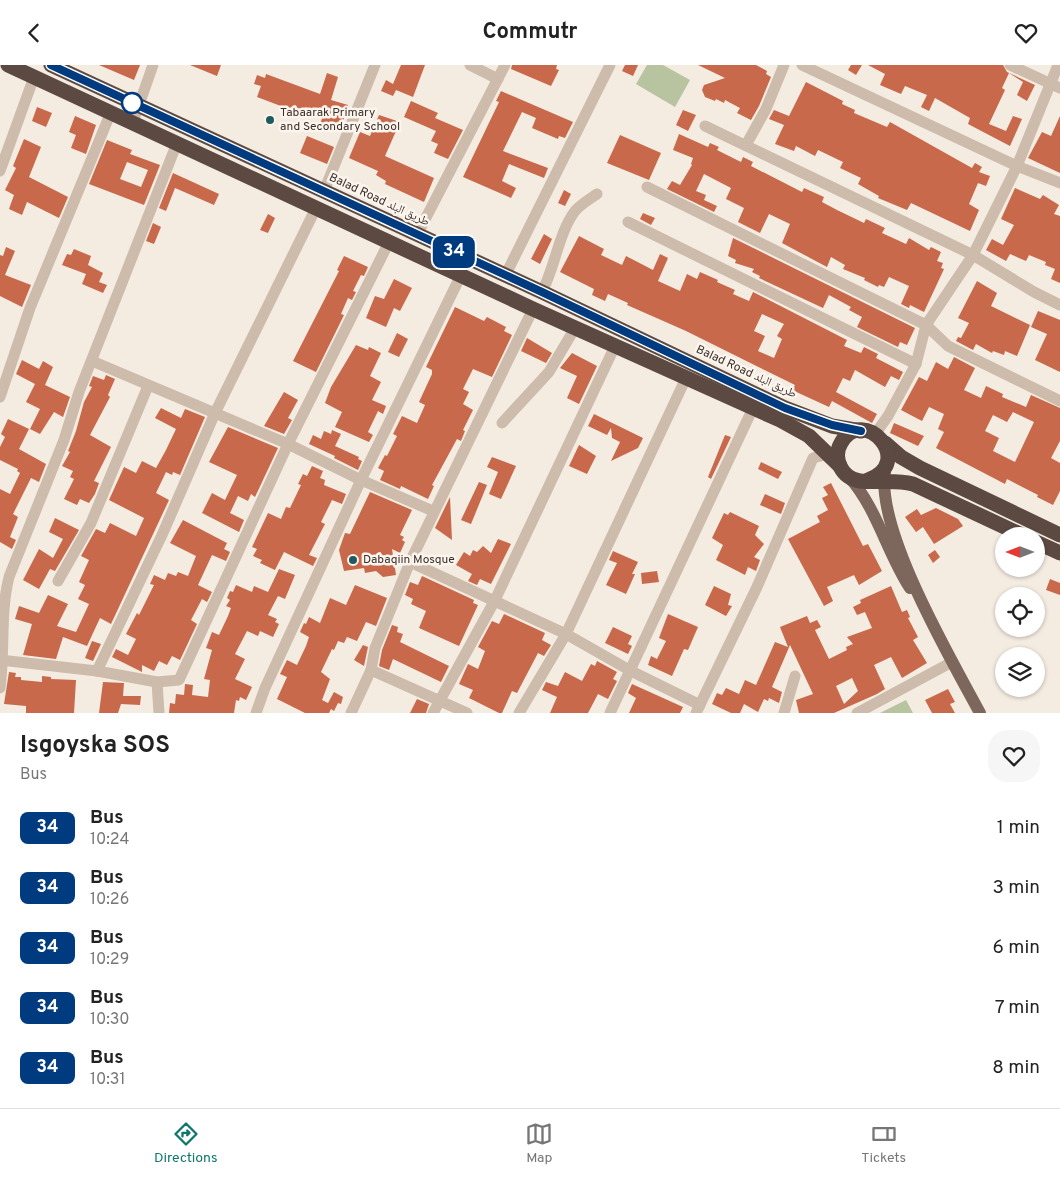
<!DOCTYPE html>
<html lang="en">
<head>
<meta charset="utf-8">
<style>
	:root { --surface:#fff; --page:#f6f6f6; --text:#222; --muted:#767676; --line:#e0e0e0; --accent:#0f766e }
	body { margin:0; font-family:Overpass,"Noto Naskh Arabic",sans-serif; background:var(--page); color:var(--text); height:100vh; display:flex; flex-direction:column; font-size:19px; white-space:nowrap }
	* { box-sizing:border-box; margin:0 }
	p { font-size:16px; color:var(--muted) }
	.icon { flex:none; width:28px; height:28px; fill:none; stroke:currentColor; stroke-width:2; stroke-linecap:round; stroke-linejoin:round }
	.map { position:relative; height:648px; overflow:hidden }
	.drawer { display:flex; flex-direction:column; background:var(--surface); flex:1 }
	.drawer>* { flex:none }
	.badge { padding:0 10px; border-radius:8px; font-size:18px; line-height:32px }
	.needle { width:32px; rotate:270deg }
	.buttons { position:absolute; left:995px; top:462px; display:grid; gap:10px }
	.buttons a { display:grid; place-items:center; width:50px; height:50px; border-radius:50%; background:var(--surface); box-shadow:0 1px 4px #0004; font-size:25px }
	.map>.badge { position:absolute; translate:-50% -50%; box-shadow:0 0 0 2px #fff }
	.round { display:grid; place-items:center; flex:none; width:52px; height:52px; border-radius:20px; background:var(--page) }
	.head { display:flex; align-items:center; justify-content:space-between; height:85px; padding:0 20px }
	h1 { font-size:24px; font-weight:700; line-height:38px }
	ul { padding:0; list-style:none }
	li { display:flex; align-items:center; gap:15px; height:60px; padding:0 20px }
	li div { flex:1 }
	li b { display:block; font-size:19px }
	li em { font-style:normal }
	li .badge { min-width:55px; font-weight:700; text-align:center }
	header { display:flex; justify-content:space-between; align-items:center; height:65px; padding:0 20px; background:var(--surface); font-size:22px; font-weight:700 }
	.dock { display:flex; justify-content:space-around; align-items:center; height:70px; border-top:1px solid var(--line); background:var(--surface); font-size:14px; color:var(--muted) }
	.dock a { display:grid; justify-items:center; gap:2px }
	.dock .selected { color:var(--accent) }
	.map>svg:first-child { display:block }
	.green { fill:#b8c4a0 }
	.building { fill:#c8694b; fill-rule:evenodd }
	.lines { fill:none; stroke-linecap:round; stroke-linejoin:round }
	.minor { stroke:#cdbbac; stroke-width:11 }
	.major { stroke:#7d675c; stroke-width:12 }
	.highway { stroke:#5c4a42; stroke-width:15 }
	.line-casing { stroke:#fff; stroke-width:11 }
	.line { stroke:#003b80; stroke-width:8 }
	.stop-dot { fill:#fff; stroke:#003b80; stroke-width:2.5 }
	.poi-dot { fill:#1f5a5e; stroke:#fbf5ee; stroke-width:2 }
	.labels { text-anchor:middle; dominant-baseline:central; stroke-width:5; stroke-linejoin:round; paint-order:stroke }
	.poi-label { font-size:12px; fill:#3b302b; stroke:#fbf5ee; text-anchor:start }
	.street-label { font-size:12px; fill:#3b302b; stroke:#fbf5ee }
</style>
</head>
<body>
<header><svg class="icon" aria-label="back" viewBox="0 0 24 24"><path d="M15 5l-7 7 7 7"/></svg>Commutr<svg class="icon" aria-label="heart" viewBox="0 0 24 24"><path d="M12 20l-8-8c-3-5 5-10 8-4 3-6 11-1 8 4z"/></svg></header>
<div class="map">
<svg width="1060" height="648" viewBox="0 0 1060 648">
	<rect width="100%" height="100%" fill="#f4ebe1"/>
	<g class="green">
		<polygon points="647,0 663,0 690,15 675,42 636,19"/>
		<polygon points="906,635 913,648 880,648"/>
	</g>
	<g class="building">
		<polygon points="99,0 140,0 134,15"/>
		<polygon points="190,0 221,0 217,11"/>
		<polygon points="401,0 425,0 413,32 396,25 393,31 381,26 386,15 393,19"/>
		<polygon points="512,0 557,0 556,4 559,5 551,21 511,4"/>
		<polygon points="625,0 638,0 633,11 622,6"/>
		<polygon points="698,0 756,0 767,6 766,9 771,12 759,41 751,55 737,48 740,43 725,35 724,38 716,34 715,36 705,32 702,25 704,20 725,13"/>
		<polygon points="851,0 862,0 856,10 848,5"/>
		<polygon points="868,0 1003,0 1007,7 1035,20 1027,36 1017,30 1023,17 1009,8 1002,23 1005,25 989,59 1006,66 1013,51 1022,54 1010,81 968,59 970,53 935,33 929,46 921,42 927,30 905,21 901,29 880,20 885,9"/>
		<polygon points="327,8 338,12 331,35 348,40 340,66 320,59 324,48 305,42 303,47 295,44 294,46 257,32 261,21 254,19 257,10 265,13 266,9 320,29"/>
		<polygon points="806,17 843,36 842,39 855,45 854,48 887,62 890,57 972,103 975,98 982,102 979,107 990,111 986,121 978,118 969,139 979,145 970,166 911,138 907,145 878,133 879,131 858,119 861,113 840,103 843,97 818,85 815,91 796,81 794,86 775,79 784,60 769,54 774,45 789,51"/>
		<polygon points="501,26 573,57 565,73 559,71 558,74 532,63 536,53 522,47 503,86 548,103 544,113 509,99 502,116 516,123 511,133 463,112 499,37 496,36"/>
		<polygon points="411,36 438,48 435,53 463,65 448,94 434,88 438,79 431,76 436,66 404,52"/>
		<polygon points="37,42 52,48 46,62 32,56"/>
		<polygon points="683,45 696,50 688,66 676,60"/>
		<polygon points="379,50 400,57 385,91 434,113 424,137 385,119 386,116 376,110 378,106 349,93 360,67 370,71"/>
		<polygon points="75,51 96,60 86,89 71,83 76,70 69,67"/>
		<polygon points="1060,51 1060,108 1028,93 1042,67 1051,71"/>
		<polygon points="679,69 708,82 710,78 719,82 717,85 741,97 743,92 753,97 751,101 802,127 804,123 824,132 822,137 837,145 864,158 866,154 885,163 882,168 906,179 909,173 929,185 931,182 941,187 937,196 943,198 941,203 944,204 924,247 910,240 909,243 901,239 909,221 889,212 884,222 879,220 878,222 864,215 865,213 843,204 845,200 831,192 827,202 782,178 790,159 769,149 760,168 738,157 744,143 726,134 731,123 704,109 696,126 706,130 704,135 717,141 714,147 667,124 672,116 680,120 692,100 691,99 693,93 673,85"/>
		<polygon points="620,70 661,88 649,115 607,98"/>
		<polygon points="307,71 334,82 327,99 300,88"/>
		<polygon points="24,74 41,82 29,112 68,132 59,153 27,137 22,150 9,144 14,130 5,125 16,103 13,101"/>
		<path d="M107,75L132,85L130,89L160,100L144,140L89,119ZM127,97L148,105L141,122L120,114Z"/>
		<polygon points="173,108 219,129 214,140 175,123 166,146 159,143"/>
		<polygon points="1015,123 1040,134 1043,130 1059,140 1054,149 1060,151 1060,218 1051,214 1055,204 1045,200 1046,197 1029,190 1026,196 1010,189 1006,196 986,185 992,174 1003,180 1014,160 1001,154"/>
		<polygon points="564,125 571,129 565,141 558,138"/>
		<polygon points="643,148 655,153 651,160 640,154"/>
		<polygon points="268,149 275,153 268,168 260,165"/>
		<polygon points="153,158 161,162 154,179 146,176"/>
		<polygon points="544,169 552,174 540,199 531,194"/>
		<path d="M579,171L604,184L601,190L622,200L626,191L653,205L660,189L668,193L658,216L680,226L687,209L697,214L700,207L718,215L717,217L735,225L733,229L749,236L753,227L847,275L844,281L861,288L864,282L878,289L876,293L903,307L899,315L891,311L885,322L855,305L850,316L843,313L836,327L877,349L872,358L832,336L829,342L792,325L795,320L686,266L627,240L628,238L608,229L605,236L592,230L594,224L560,207ZM762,249L784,259L777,271L782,274L774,293L758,286L765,271L754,266Z"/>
		<polygon points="733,173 915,263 907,280 900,277 898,282 857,262 862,252 849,245 851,242 829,230 823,243 759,213 760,211 752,207 754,204 735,198 736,195 728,191"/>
		<polygon points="6,182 15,186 5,210 31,220 22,242 0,231 0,190 3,191"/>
		<polygon points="74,184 91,191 88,200 103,208 99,217 107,220 103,228 82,219 86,209 62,200 67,189 71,190"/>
		<polygon points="344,191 368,202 364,211 361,210 353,226 356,227 352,235 348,233 341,249 344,250 316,307 293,296 339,206 337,205"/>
		<polygon points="394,214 412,223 400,246 394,243 386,262 366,253 375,231 384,234"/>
		<polygon points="977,216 997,228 991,241 1030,260 1017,291 1005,286 1004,290 993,286 992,288 976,279 973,285 956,276 958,272 961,273 969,258 958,253"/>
		<polygon points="455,242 484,256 487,252 506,262 504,266 512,270 492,312 473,304 463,324 469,327 463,339 473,345 463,365 465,366 461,376 457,374 432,420 434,421 428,434 401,421 400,424 380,415 384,406 378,403 385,390 387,391 397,371 393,369 402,351 417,358 425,340 419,337 432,309 432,305 426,302"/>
		<polygon points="1038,246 1060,255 1060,307 1035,295 1047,269 1031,262"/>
		<polygon points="397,268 408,274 399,292 388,287"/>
		<polygon points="527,273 552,288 546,298 521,286"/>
		<polygon points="356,280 368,285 369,282 381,288 370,311 381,317 372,335 386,341 383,349 378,346 368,367 373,370 369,377 335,362 342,347 325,338 331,322"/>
		<polygon points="572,288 597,301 579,339 567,333 577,311 560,303"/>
		<path d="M954,292L975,303L964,325L981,333L986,321L1003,329L1002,332L1026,342L1031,330L1060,343V376L1051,393L1060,398V426L1053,440L1037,432L1038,430L1007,414L1005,419L936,383L944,367L938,364L944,349L929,342L922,356L901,345L919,312L927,316L936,297L948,304ZM1013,347L1034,357L1015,397L993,386L999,373L985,366L993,350L1007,357Z"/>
		<polygon points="22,295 39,304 43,296 53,302 45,320 70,332 63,352 54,347 40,369 30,364 40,344 26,337 35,319 16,309"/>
		<polygon points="106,310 115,314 108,330 110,332 90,370 111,382 94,416 99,418 95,429 89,438 80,434 77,440 64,434 74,414 70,412 73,406 62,401 70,387 68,386 76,366 84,337 92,322 89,321 93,311 104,315"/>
		<polygon points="284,327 298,335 288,353 292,355 284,369 264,361"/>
		<polygon points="161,343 181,353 185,344 205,352 180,410 173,407 172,410 166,407 156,428 169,435 111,559 100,553 87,581 63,572 56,594 23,590 32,559 15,554 19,541 39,548 48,530 68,539 57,561 76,567 89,539 78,534 85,520 79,517 89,495 81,491 96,464 105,468 110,458 136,471 144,453 109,435 124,402 136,408 142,396 156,403 166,385 176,364 155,353"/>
		<polygon points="594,349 643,373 638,383 611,396 620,377 612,373 611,363 607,370 588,361"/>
		<polygon points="8,354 29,364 19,384 46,399 39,417 31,413 13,449 18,452 10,472 16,475 12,484 0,477 0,424 10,429 20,408 17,406 18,404 0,395 0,382 5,372 1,369"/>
		<polygon points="894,358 924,371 918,381 890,368"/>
		<polygon points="228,362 278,383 255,432 251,429 248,436 238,431 230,448 244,455 239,467 202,448 212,428 225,435 237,410 209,397"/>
		<polygon points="332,365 341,369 335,381 359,392 358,394 362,396 358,405 334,393 335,391 309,379 313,370 321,374 324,366 331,369"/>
		<polygon points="725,370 731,372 711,414 708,412"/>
		<polygon points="579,380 596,391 587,409 569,401"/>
		<polygon points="492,392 516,401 501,434 489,429 498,407 487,402"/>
		<polygon points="761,397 782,407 778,414 758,404"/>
		<polygon points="312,401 323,406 320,413 325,415 324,420 346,429 342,439 332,435 321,457 325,459 309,490 317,493 313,501 284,487 275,505 260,498 262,495 253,491 257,484 252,482 268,448 281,454 286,442 290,443 301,420 298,419 303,409 307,411"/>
		<polygon points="479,417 487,420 471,459 461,455"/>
		<polygon points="831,418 863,481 868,479 882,506 859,520 854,510 827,522 833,536 824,541 788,474 820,457 817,451 828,445 822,433 828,430 823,422"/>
		<polygon points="370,427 412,445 400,470 404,472 402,475 405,477 400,488 392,484 396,510 383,512 376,506 365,508 364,503 344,506 339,485 345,468 350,469"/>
		<polygon points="765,429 785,438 781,449 760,440"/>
		<polygon points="450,432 452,475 435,463"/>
		<polygon points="936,443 958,454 963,461 934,479 923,462 916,467 905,452 917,444 921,450"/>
		<polygon points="730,447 759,461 755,470 764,479 754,492 760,495 756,506 748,502 745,510 716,495 723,480 712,473 724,448 728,450"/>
		<polygon points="55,453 79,465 55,506 50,504 39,524 23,515 39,484 53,493 63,474 49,467"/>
		<polygon points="183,455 227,478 224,484 230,487 226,496 212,490 198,520 212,527 207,537 202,534 191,555 197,559 180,595 172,591 167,600 159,596 154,606 142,600 142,607 112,592 116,584 128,590 136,574 126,569 137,548 139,550 154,520 150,519 154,510 165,515 168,508 176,511 178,507 188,511 196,491 170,478"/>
		<polygon points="498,474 511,479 491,519 480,514 477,520 468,516 472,509 456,500 464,487 470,491 473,485 477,487 483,481 491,488"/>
		<polygon points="935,485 940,492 933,498 928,490"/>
		<polygon points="613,486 638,497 632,509 635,509 626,529 606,520 617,498 609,495"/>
		<polygon points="279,504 295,510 285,534 278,531 268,550 277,554 275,557 279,559 273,572 260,566 258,571 247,566 235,589 245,594 235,614 252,622 246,635 240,632 239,636 236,635 234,648 169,648 170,638 175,639 176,629 184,630 185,619 193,620 192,630 208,632 210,615 204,614 212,585 206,583 212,567 219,570 228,551 231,543 226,541 230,535 227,533 230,526 233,527 236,520 252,527 254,521 268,527"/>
		<polygon points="657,506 659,517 642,519 641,508"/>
		<polygon points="422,511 474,535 473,538 478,540 459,581 419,563 426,546 411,539 413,534 405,530 410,517 418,520"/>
		<polygon points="1050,514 1060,518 1060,530 1046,525"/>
		<polygon points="355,520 387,533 376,561 366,557 357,576 347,572 344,578 338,576 334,585 332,584 321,607 330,614 322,635 328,638 334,627 343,632 341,639 338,638 334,646 331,644 329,648 305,648 277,634 287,612 280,609 287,595 297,600 306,581 309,572 300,567 304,558 306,559 309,552 320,558 330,533 346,540"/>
		<polygon points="714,521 731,529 728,540 732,541 726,551 705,540"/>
		<path d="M891,521L902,547L907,545L910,552L908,553L918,572L913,575L927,598L902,613L891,592L874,600L885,624L877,629L834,648H799L796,635L813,629L790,580L772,622L782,627L779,638L769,633L768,636L764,634L758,647L744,639L740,648H731L712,639L717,628L722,630L726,623L739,629L745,615L756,620L775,577L788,582L780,562L807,551L810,558L817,555L821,562L815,565L829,594L847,585L846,582L853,579L847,572L872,563L865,547L857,550L853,542L861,538L860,535ZM852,613L858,626L844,639L836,621Z"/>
		<polygon points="504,549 545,568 542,575 551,580 544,591 538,588 517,628 512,626 502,648 499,648 469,633 473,625 459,619 468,599 478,604 485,586 478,582 492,556 499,559"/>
		<polygon points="668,549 698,562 688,585 684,584 672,611 648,600 651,591 657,594 666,576 659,573"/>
		<polygon points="392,560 398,562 397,567 403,569 400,577 449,601 441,617 393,594 389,605 379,601 382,585"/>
		<polygon points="613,562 632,571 628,579 632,581 628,589 605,578"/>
		<polygon points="92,576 101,579 93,596 85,593"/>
		<polygon points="363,580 368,582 364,601 354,595"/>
		<polygon points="597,596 617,607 613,614 617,616 608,634 598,629 588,648 550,648 557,632 542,625 546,617 558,621 565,607 582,616 591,599 595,601"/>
		<polygon points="9,607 16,608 15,612 21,612 21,615 42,617 42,611 51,612 51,614 76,615 74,648 26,648 26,641 4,639"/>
		<polygon points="103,617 124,618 123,631 141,631 140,640 121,639 118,648 99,648"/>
		<polygon points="632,619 683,642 680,648 629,648 636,633 628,628"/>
		<polygon points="948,624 955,637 950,639 955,648 932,648 925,635"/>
		<polygon points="417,634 429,639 426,648 410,648"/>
	</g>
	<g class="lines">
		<g class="minor">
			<polyline points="470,0 498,14"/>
			<polyline points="802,0 1017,101 1060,118"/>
			<polyline points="1010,0 1060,23"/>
			<polyline points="133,57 153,0"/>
			<polyline points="705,61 973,190 1034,227 1060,240"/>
			<polyline points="746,80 766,44 784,0"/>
			<polyline points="0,106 34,12"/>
			<polyline points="647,122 926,260 948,281 1060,336"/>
			<polyline points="324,126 375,0"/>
			<polyline points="628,157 916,299"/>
			<polyline points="417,170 505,0"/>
			<polyline points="505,211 610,0"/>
			<path d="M542,227C555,202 559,167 575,146C581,139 590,134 597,129"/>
			<polyline points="92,296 288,379 361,415 433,446"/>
			<polyline points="0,332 30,243 111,47"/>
			<polyline points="502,358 549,307 575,263"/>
			<polyline points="875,369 888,351 916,299 926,260 973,190 1017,101 1058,0"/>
			<polyline points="410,497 566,569 631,606 700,640"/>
			<polyline points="58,516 91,458 148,321"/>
			<polyline points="0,595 97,606 157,617 179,615 288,379 389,177"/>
			<polyline points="371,605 467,648"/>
			<polyline points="97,606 162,470 215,348 316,143"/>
			<polyline points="157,617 159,648"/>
			<path d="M0,623C5,586 0,547 9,512L64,375L79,327L177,78"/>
			<polyline points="256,648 265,623 361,415 461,210"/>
			<polyline points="351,648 371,605 375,583 410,497 533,244"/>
			<polyline points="433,648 495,535 615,281"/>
			<polyline points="519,648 566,569 686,313"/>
			<polyline points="610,648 753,343"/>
			<polyline points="696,648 757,522 813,393 828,389"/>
			<polyline points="784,648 795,611"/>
			<polyline points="857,648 952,597"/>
		</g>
		<g class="major">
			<path d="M885,407C876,466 951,594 980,648"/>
			<path d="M849,412C877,443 887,488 910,523"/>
		</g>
		<g class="highway">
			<polyline points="8,0 533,244 780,355 809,371 840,401"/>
			<polyline points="51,0 542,227 785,343 832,361 861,366"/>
			<polyline points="885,378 901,392 920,403 1060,470"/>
			<path d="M868,415C917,397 863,339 841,378C832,393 842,414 860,416C878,418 894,414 913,419L1024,471"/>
			<polyline points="1036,477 1060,488"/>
		</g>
	</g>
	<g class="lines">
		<g class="line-casing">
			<polyline id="line" points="51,0 542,227 785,343 832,360 861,366"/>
		</g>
		<use href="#line" class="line"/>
	</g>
	<circle class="stop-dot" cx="132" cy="38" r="10"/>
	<g class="poi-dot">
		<circle cx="270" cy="55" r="5"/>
		<circle cx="353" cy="495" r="5"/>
	</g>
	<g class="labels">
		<g class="poi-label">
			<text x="280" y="48">Tabaarak Primary<tspan x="280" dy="14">and Secondary School</tspan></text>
			<text x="363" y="495">Dabaqiin Mosque</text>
		</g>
		<g class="street-label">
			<text transform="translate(379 135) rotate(25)">Balad Road طريق البلد</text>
			<text transform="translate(746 307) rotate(25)">Balad Road طريق البلد</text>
		</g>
	</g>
</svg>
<div class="buttons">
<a><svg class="needle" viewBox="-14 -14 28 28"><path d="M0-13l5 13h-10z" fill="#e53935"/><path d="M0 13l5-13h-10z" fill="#767676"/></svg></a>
<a><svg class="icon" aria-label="locate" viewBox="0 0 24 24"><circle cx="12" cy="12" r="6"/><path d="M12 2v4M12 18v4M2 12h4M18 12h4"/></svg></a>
<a><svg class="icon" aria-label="layers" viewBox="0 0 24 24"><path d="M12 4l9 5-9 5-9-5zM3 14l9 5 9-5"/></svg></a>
</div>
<b class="badge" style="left:454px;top:187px;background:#003b80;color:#fff">34</b>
</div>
<section class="drawer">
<div class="head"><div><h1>Isgoyska SOS</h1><p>Bus</p></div><a class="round"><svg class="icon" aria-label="heart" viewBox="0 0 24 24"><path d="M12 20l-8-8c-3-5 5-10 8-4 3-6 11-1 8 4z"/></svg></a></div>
<ul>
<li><span class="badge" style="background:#003b80;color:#fff">34</span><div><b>Bus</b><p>10:24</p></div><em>1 min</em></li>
<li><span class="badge" style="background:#003b80;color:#fff">34</span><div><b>Bus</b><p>10:26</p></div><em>3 min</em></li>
<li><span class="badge" style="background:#003b80;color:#fff">34</span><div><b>Bus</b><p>10:29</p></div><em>6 min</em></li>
<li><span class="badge" style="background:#003b80;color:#fff">34</span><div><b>Bus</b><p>10:30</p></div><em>7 min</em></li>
<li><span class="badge" style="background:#003b80;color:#fff">34</span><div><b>Bus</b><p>10:31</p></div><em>8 min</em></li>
</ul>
</section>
<nav class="dock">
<a class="selected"><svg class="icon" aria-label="directions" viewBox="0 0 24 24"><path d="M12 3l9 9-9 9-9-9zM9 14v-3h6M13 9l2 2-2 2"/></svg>Directions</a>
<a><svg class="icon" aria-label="map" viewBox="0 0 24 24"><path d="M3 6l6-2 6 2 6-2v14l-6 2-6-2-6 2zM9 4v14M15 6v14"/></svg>Map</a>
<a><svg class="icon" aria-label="tickets" viewBox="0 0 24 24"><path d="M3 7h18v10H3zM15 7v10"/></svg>Tickets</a>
</nav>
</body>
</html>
